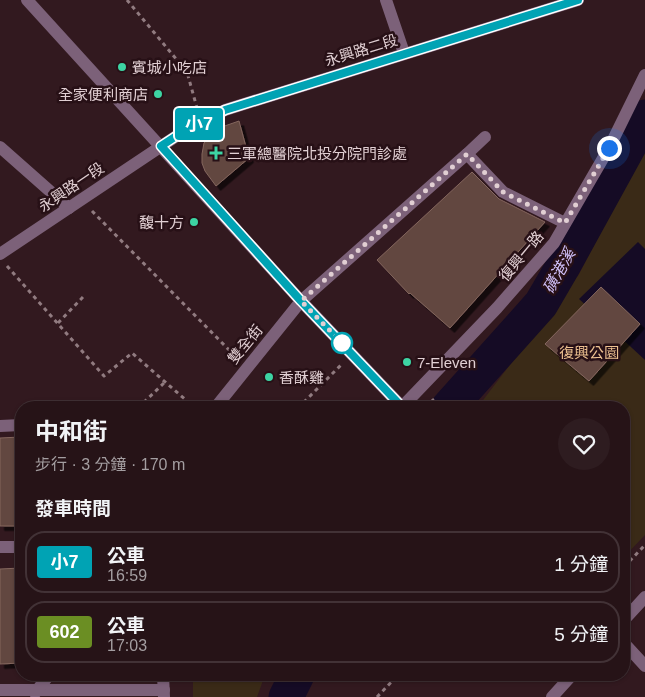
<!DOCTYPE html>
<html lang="zh-TW">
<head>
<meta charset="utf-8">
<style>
	:root { --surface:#261317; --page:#2e1c20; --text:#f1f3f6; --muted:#a49ea1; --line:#423236 }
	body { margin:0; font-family:Arial,"Noto Sans TC",sans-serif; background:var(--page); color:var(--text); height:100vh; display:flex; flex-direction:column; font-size:19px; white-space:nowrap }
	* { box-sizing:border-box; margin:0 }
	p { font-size:16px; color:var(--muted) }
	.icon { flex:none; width:28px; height:28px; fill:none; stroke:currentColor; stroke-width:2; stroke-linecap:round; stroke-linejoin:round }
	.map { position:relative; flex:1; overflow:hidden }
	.sheet { position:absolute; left:15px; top:401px; width:615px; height:280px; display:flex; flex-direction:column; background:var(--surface); border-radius:20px; box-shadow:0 1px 4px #0004,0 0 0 1px var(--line) }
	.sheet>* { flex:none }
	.badge { padding:0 10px; border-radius:4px; font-size:18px; line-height:32px }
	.you { position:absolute; width:25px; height:25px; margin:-12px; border:4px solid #fff; border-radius:50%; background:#1a73e8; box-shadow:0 0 0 8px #1a73e833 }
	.map>.badge { position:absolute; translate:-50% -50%; box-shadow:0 0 0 2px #fff }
	h2 { padding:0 20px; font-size:19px; line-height:45px }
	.round { display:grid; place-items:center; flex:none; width:52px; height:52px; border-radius:26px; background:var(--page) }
	.headline { display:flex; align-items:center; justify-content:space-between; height:85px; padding:0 20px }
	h1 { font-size:24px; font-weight:700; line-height:38px }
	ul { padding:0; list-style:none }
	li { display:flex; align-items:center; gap:15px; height:62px; margin:0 10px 8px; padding:0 10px; border:2px solid var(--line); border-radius:20px }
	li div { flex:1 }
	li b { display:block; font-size:19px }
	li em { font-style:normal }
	li .badge { min-width:55px; font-weight:700; text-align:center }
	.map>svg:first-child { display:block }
	.green { fill:#3a2a17 }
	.water { fill:#150b25 }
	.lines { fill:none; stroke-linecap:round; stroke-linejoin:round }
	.river { stroke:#150b25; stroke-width:35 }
	.building { fill:#62473f; stroke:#84665e; filter:url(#shadow) }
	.path { stroke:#917b80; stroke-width:3; stroke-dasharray:4 4; stroke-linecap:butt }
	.minor { stroke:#7c6179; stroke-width:12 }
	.line-casing { stroke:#fff; stroke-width:11 }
	.line { stroke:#00a3b4; stroke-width:8 }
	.walk { stroke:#e1cfd3; stroke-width:5; stroke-dasharray:0 9 }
	.poi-dot { fill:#3dd4a3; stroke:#271016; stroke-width:2 }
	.stop-dot { fill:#fff; stroke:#00a3b4; stroke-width:2.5 }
	.labels { text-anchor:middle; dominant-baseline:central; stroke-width:5; stroke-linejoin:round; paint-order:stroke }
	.street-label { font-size:15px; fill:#e1cfd3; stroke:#271016 }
	.poi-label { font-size:15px; fill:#e1cfd3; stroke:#271016; text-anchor:start }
	.park-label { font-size:15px; fill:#ecc090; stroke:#271016 }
	.water-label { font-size:16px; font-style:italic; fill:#d1c1fa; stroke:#271016 }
</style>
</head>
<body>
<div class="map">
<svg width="645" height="697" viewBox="0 0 645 697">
	<defs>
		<filter id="shadow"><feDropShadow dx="4.5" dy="4.5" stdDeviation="0" flood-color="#0009"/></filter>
	</defs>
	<rect width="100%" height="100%" fill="#32191f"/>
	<g class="green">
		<polygon points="645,148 645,535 624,557 624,408 477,408 579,274"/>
		<polygon points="193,675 265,675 257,697 193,697"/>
	</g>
	<polygon class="water" points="638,242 645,249 645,360 579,299"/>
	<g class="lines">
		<g class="river">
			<polyline points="448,408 541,304 562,268 645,117"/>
			<polyline points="286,697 297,675"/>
		</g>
	</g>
	<g class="building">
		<polygon points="239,121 249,158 216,186 205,171 202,163 202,154 204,143 216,129"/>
		<polygon points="472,172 499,199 545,222 450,328 410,293 409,294 377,260"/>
		<polygon points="601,287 640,324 589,381 545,344"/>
		<polygon points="21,437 21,526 0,526 0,438"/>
		<polygon points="21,568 21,663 0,664 0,569"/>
	</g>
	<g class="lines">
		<g class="path">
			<polyline points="127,0 187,72 197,108"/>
			<polyline points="92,211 237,358"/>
			<polyline points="7,266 104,376 132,353 195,408"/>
			<polyline points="58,323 83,297"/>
			<polyline points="432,399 439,408"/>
			<polyline points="138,408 165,382"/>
			<polyline points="298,408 342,364"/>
			<polyline points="624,567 645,545"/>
			<polyline points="377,697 398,675"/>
		</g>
		<g class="minor">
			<polyline points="27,0 301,301 403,408"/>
			<polyline points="386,0 404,53"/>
			<polyline points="0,147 69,208"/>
			<polyline points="467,154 485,137"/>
			<polyline points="0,254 184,131 225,110 578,0"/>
			<polyline points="402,407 497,308 554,243 609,148 645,75"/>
			<polyline points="215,408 301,301 467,154 503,192 565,223"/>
			<polyline points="0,426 21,425"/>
			<polyline points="0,547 21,547"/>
			<polyline points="624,620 645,597"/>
			<polyline points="624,643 645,666"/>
			<polyline points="163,675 164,697"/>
			<polyline points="0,690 164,690"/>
			<polyline points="35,693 49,675"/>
			<polyline points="552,697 572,675"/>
		</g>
	</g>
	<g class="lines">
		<g class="line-casing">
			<polyline id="line" points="403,408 301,301 161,146 184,131 225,110 578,0"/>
		</g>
		<use href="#line" class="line"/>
		<polyline class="walk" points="342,343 301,301 467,154 503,192 565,223 609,148"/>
	</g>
	<g class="poi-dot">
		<circle cx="122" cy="67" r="5"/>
		<circle cx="158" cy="94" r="5"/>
		<path d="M213.5 145.5h5v5h5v5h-5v5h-5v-5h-5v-5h5z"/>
		<circle cx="194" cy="222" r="5"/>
		<circle cx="407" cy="362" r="5"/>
		<circle cx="269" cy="377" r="5"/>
	</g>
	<circle class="stop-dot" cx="342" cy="343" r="10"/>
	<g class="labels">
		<g class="street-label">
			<text transform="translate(361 50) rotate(-17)">永興路二段</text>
			<text transform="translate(71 187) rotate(-34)">永興路一段</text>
			<text transform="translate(521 256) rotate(-50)">復興一路</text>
			<text transform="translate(245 344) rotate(-51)">雙全街</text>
		</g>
		<g class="poi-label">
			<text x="132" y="67">賓城小吃店</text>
			<text x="148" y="94" text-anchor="end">全家便利商店</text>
			<text x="227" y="153">三軍總醫院北投分院門診處</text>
			<text x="184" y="222" text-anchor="end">馥十方</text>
			<text x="417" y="362">7-Eleven</text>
			<text x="279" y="377">香酥雞</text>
		</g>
		<g class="park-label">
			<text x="589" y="352">復興公園</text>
		</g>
		<g class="water-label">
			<text transform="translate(559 271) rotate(-61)">磺港溪</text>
		</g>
	</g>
</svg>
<div class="you" style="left:609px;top:148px"></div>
<b class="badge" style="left:199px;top:124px;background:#00a3b4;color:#fff">小7</b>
<section class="sheet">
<div class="headline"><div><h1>中和街</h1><p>步行 · 3 分鐘 · 170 m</p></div><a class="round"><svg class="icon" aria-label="heart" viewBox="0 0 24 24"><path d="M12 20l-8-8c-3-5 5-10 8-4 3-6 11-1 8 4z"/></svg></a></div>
<h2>發車時間</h2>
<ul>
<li><span class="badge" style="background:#00a3b4;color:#fff">小7</span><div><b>公車</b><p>16:59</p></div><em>1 分鐘</em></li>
<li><span class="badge" style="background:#6b8e23;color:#fff">602</span><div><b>公車</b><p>17:03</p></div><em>5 分鐘</em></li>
</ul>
</section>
</div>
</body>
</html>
